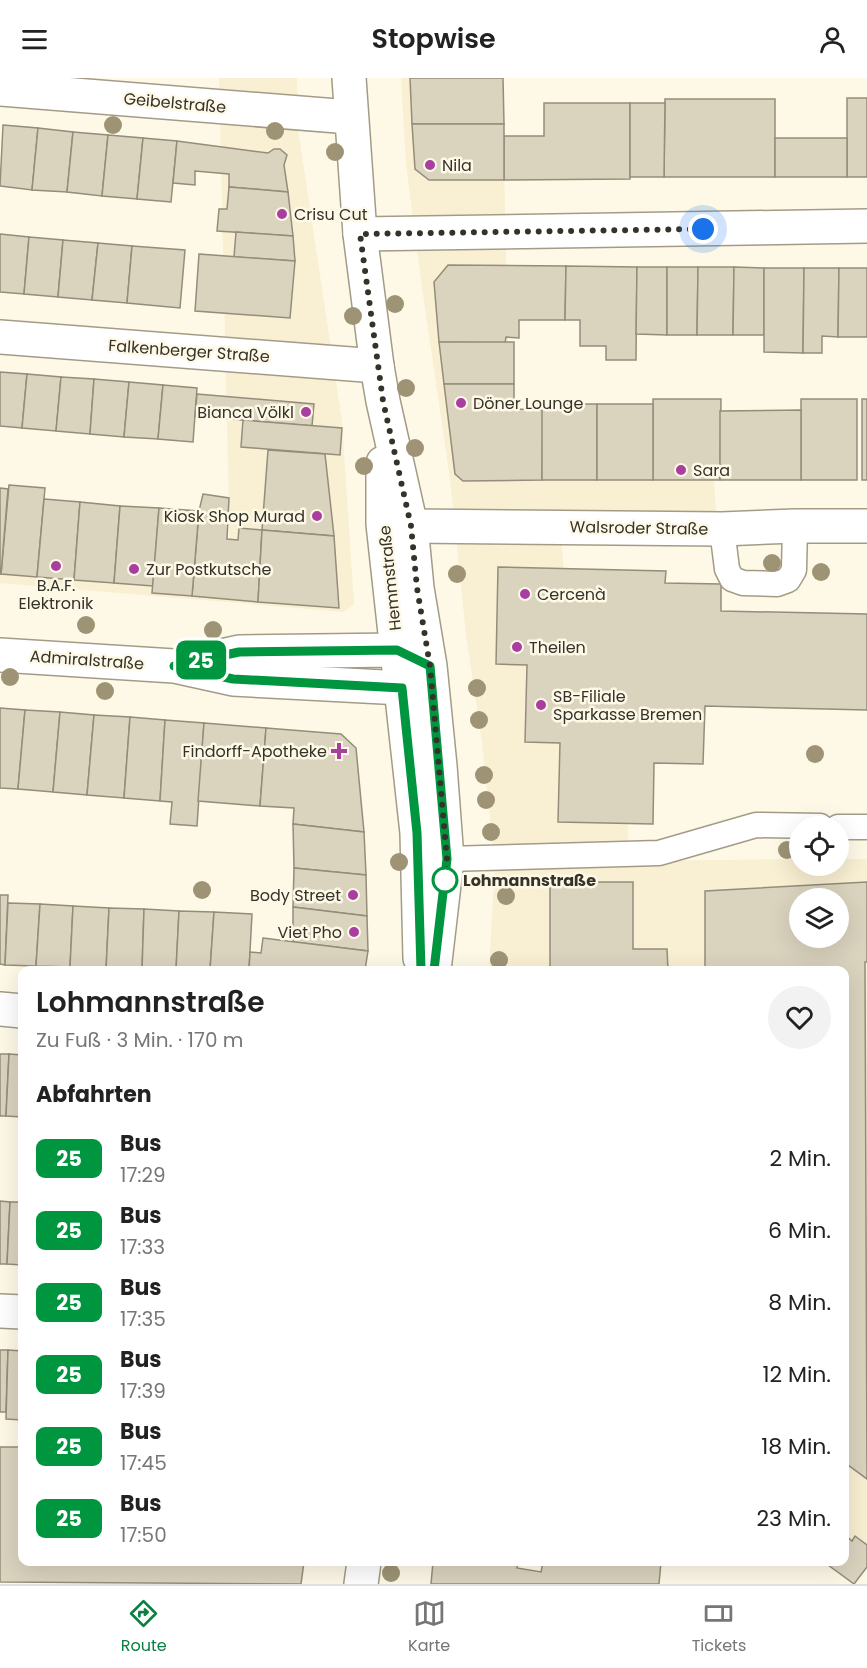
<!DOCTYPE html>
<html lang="de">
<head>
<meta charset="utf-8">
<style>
	:root { --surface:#fff; --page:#f2f2f2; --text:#222; --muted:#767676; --line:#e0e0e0; --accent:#0b8043 }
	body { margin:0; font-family:Poppins,sans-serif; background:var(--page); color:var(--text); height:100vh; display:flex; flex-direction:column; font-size:22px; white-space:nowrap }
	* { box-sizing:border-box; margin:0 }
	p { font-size:20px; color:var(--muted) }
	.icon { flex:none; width:33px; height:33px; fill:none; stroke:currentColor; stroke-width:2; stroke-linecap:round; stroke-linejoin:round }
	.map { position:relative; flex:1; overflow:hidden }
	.sheet { position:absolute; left:18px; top:888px; width:831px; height:600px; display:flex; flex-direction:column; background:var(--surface); border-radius:12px; box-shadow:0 6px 24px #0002 }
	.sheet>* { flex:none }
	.badge { padding:0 12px; border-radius:9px; font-size:21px; line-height:39px }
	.controls { position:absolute; left:789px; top:738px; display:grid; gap:12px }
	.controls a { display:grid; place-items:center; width:60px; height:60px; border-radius:50%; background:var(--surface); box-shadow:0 6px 24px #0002; font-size:30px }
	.you { position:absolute; width:30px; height:30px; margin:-15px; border:4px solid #fff; border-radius:50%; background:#1a73e8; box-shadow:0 0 0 9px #1a73e833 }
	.map>.badge { position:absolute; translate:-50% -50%; box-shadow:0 0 0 3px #fff }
	h2 { padding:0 18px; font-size:22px; line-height:54px }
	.round { display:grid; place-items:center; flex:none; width:63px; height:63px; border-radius:32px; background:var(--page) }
	.overview { display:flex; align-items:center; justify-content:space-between; height:102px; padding:0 18px }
	h1 { font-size:28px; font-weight:600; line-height:45px }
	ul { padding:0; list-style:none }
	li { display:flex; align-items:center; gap:18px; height:72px; padding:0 18px }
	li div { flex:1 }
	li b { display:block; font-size:22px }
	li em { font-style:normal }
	li .badge { min-width:66px; font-weight:700; text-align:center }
	header { display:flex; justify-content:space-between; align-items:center; height:78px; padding:0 18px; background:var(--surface); font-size:27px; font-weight:600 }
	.menu { display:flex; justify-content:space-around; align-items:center; height:84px; border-top:2px solid var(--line); background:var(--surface); font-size:16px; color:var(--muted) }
	.menu a { display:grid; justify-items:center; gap:3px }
	.menu .selected { color:var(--accent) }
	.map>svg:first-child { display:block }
	.built { fill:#f9efd2; fill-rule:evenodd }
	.building { fill:#dad3be; stroke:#948d79; stroke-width:1.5; fill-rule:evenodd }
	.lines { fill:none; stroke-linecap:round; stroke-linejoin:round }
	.lane-casing { stroke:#a29c87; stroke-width:27 }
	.street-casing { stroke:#a29c87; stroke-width:36 }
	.secondary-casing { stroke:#a29c87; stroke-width:36 }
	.lane { stroke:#fff; stroke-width:24 }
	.street { stroke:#fff; stroke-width:33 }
	.secondary { stroke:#fff; stroke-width:33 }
	.tree { fill:#9e9475 }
	.line-casing { stroke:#fff; stroke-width:14 }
	.line { stroke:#009640; stroke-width:9 }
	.walk { stroke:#353229; stroke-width:6; stroke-dasharray:0 10.8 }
	.poi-dot { fill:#a83e9f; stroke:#fef9e7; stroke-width:2 }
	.stop-dot { fill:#fff; stroke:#009640; stroke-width:3 }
	.labels { text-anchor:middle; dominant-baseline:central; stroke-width:5; stroke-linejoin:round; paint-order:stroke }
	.street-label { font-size:16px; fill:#353229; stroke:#fef9e7 }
	.poi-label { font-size:16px; fill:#353229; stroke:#fef9e7; text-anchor:start }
	.stop-label { font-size:16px; font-weight:bold; fill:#353229; stroke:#fef9e7; text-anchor:start }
</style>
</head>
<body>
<header><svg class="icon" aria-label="menu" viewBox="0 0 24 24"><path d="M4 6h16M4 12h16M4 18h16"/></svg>Stopwise<svg class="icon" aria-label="person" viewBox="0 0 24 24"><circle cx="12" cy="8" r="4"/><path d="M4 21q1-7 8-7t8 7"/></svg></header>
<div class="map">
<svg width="867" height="1506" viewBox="0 0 867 1506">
	<rect width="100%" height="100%" fill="#fef9e7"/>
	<g class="built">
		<polygon points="219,0 297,0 298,51 342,343 354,526 344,534 0,505 0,465 230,477"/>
		<path d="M401,0H502L510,344L710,348L717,445L561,451L566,531L625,656L629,783L799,781L800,788H838L839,781H867V1489L854,1506L824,1484H844V892H489L495,787L482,665L466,557L450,401L422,210L406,86ZM800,820H838V860H800Z"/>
	</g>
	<g class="building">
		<polygon points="410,0 503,0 504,46 412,46"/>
		<rect x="847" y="20" width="20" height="79"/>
		<polygon points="665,21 775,21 775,99 664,99"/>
		<polygon points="544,25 630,25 630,101 504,102 504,58 544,58"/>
		<polygon points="630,25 665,25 664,99 630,99"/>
		<polygon points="412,46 504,46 504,102 429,102 415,91"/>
		<polygon points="3,47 38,50 32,112 0,108"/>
		<polygon points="38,50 73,54 67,114 32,112"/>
		<polygon points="73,54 108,57 102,118 67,114"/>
		<polygon points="108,57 143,60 137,121 102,118"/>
		<polygon points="143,60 177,63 171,124 137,121"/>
		<rect x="775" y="60" width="72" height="39"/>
		<polygon points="177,63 268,75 274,71 280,71 287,77 284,87 288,114 229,109 229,96 195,93 195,107 173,105"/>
		<polygon points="229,109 288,114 293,158 217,153 219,131 227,131"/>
		<polygon points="236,154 293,158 295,183 234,179"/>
		<polygon points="0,156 29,159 24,216 0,214"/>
		<polygon points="29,159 63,162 58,219 24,216"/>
		<polygon points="63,162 98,165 92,222 58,219"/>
		<polygon points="98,165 132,168 127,225 92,222"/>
		<polygon points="132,168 185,172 180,230 127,225"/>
		<polygon points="199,176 295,183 290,240 195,233"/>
		<polygon points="448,187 566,188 565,242 519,242 519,260 506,259 505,265 439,264 434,204"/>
		<polygon points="566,188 637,189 636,282 606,282 606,268 580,268 580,242 565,242"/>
		<polygon points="637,189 667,189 667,257 636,256"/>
		<polygon points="667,189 698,189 697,257 667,257"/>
		<polygon points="698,189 734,189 733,257 697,257"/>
		<polygon points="734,189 764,190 764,257 733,257"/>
		<polygon points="764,190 804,190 803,275 764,274"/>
		<polygon points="804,190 839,190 838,259 822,258 822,275 803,275"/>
		<polygon points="839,190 867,190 867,259 838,259"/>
		<polygon points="439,264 514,264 514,306 444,306"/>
		<polygon points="0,294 27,296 22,350 0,348"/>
		<polygon points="27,296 61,299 56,353 22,350"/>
		<polygon points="61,299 94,301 90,356 56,353"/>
		<polygon points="94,301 129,304 124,359 90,356"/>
		<polygon points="129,304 163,307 158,361 124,359"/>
		<polygon points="444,306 514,306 514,331 543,332 542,402 463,403 455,396"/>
		<polygon points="163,307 197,310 193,364 158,361"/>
		<polygon points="197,316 314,326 312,348 195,338"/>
		<polygon points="653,321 721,321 720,402 653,402"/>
		<rect x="801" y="321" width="56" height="81"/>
		<rect x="862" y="321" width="5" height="81"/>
		<rect x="542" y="326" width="55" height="76"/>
		<rect x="597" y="326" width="56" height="76"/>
		<polygon points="801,332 801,402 720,402 720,333"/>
		<polygon points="243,342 342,350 340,377 241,369"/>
		<polygon points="268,372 325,376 334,458 262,452"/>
		<polygon points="9,407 45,410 37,499 1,496"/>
		<polygon points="0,410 8,411 1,496 0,496"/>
		<polygon points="203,416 229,420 227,461 238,462 239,450 262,452 258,524 192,518 199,433"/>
		<polygon points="44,421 80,424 74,502 37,499"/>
		<polygon points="80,424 120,428 114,505 74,502"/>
		<polygon points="120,428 159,430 153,508 114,505"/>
		<polygon points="159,430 199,433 192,518 152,515"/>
		<polygon points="262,452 334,458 339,530 258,524"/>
		<polygon points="498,489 666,493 665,505 721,506 721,533 867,536 867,632 705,628 703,686 654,685 653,746 558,744 560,665 525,664 527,587 496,586"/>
		<polygon points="0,630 25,632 18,711 0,710"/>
		<polygon points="25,632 60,634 53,714 18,711"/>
		<polygon points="60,634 94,637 87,717 53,714"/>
		<polygon points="94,637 130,639 124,720 87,717"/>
		<polygon points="130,639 165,642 160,723 124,720"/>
		<polygon points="165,642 204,645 197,748 170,746 172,724 160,723"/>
		<polygon points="204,645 266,650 260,728 198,723"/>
		<polygon points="266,650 341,656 356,670 364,754 293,746 294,730 260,728"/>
		<polygon points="293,746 364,754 366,797 294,790"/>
		<polygon points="294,790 366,797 367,838 293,829"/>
		<polygon points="550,804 633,804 633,871 667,871 668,892 550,892"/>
		<path d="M867,804V884H865L867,1401L844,1384V892H705V813ZM800,820H838V860H800Z"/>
		<polygon points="0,817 8,817 5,887 0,886"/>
		<polygon points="8,825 40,826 36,888 5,887"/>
		<polygon points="40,826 73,828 70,889 36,888"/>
		<polygon points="73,828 109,830 106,892 70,889"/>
		<polygon points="293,829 367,838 368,873 293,864"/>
		<polygon points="109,830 144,831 142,892 106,892"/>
		<polygon points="144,831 179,833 176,892 142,892"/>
		<polygon points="179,833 214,834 210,892 176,892"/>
		<polygon points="214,834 252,836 249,892 210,892"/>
		<polygon points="263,860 368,873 365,892 249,892 250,874 261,875"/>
		<polygon points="0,976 9,976 6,1038 0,1038"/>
		<polygon points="9,976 22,977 22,1039 6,1038"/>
		<polygon points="0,1123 10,1124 7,1186 0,1186"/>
		<polygon points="10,1124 22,1124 22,1187 7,1186"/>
		<polygon points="0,1272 8,1272 6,1334 0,1334"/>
		<polygon points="8,1272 22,1273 22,1342 6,1341"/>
		<polygon points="0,1369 22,1369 22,1484 304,1484 301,1506 0,1504"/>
		<polygon points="844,1456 852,1463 855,1458 867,1467 867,1489 854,1506 824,1484 844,1484"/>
		<polygon points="433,1484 518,1484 517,1490 541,1494 543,1484 661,1484 659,1506 431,1506"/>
	</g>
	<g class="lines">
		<g class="lane-casing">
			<g id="lane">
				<polyline points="722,451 727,491 732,501 743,505 777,506 788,502 794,492 795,448"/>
				<polyline points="838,749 867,749"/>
				<polyline points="447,781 659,775 756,747 820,748"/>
			</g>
		</g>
		<g class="street-casing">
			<g id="street">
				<polyline points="0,11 350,39"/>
				<polyline points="360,156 867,148"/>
				<polyline points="0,259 377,288"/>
				<polyline points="411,448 722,451 795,448 867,448"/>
				<polyline points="0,931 22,933"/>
				<polyline points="0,1233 22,1234"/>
			</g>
		</g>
		<g class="secondary-casing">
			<g id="secondary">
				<polyline points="349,0 360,156 377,288 383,323 411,448 417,510 430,588 440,688 447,781 434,892"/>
				<polyline points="383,385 383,446 417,755 420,880"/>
				<polyline points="0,577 174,588 233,601 402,610 419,597"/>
				<polyline points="185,586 239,574 397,572 418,582"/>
				<polyline points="361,1506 364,1484"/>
			</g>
		</g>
		<use href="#lane" class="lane"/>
		<use href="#street" class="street"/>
		<use href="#secondary" class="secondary"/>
	</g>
	<g class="tree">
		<circle cx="113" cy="47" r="9"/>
		<circle cx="275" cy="53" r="9"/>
		<circle cx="335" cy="74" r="9"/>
		<circle cx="395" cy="226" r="9"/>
		<circle cx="353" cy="238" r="9"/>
		<circle cx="406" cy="310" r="9"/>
		<circle cx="415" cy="370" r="9"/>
		<circle cx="364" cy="388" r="9"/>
		<circle cx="772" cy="485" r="9"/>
		<circle cx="821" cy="494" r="9"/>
		<circle cx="457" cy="496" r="9"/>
		<circle cx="86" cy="547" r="9"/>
		<circle cx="213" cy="552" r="9"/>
		<circle cx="10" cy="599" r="9"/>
		<circle cx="477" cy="610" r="9"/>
		<circle cx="105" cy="613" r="9"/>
		<circle cx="479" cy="642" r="9"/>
		<circle cx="815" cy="676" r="9"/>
		<circle cx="484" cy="697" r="9"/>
		<circle cx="486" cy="722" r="9"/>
		<circle cx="491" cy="754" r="9"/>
		<circle cx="787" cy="772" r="9"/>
		<circle cx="399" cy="784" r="9"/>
		<circle cx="202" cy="812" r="9"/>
		<circle cx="506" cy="818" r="9"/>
		<circle cx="499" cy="882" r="9"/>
		<circle cx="391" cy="1495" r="9"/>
	</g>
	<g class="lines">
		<g class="line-casing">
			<polyline id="line" points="421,892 417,755 402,610 233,601 174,588 239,574 397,572 430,588 447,781 434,892"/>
		</g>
		<use href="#line" class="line"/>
		<polyline class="walk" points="445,802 447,781 430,588 417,510 411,448 383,323 360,156 703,151"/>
	</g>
	<g class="poi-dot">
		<circle cx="430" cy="87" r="6"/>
		<circle cx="282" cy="136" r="6"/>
		<circle cx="461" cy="325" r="6"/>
		<circle cx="306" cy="334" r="6"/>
		<circle cx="681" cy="392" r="6"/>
		<circle cx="317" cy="438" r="6"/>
		<circle cx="56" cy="488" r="6"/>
		<circle cx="134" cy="491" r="6"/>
		<circle cx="525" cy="516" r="6"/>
		<circle cx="517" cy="569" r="6"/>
		<circle cx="541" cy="627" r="6"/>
		<path d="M336 664h6v6h6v6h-6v6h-6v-6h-6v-6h6z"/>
		<circle cx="353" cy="817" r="6"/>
		<circle cx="354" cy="854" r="6"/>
	</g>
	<circle class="stop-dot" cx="445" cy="802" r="12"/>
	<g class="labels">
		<g class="street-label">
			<text transform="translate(175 25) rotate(5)">Geibelstraße</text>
			<text transform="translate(189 273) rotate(4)">Falkenberger Straße</text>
			<text transform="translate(639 450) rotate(1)">Walsroder Straße</text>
			<text transform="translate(390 500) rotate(-96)">Hemmstraße</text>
			<text transform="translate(87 582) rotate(4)">Admiralstraße</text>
		</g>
		<g class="poi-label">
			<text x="442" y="87">Nila</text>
			<text x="294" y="136">Crisu Cut</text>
			<text x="473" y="325">Döner Lounge</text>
			<text x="294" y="334" text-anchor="end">Bianca Völkl</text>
			<text x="693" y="392">Sara</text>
			<text x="305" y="438" text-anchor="end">Kiosk Shop Murad</text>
			<text x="146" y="491">Zur Postkutsche</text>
			<text x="56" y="507" text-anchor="middle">B.A.F.<tspan x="56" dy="18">Elektronik</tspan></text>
			<text x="537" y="516">Cercenà</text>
			<text x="529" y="569">Theilen</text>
			<text x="553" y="618">SB-Filiale<tspan x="553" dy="18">Sparkasse Bremen</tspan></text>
			<text x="327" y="673" text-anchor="end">Findorff-Apotheke</text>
			<text x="341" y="817" text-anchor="end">Body Street</text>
			<text x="342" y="854" text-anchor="end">Viet Pho</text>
		</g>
		<g class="stop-label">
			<text x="463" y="802">Lohmannstraße</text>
		</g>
	</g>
</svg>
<div class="controls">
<a><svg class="icon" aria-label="locate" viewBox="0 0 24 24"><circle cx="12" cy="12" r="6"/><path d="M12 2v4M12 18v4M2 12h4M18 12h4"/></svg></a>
<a><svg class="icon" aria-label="layers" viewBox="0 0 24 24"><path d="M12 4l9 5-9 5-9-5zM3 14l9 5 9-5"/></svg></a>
</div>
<div class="you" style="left:703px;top:151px"></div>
<b class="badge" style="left:201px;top:582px;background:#009640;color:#fff">25</b>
<section class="sheet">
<div class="overview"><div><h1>Lohmannstraße</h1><p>Zu Fuß · 3 Min. · 170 m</p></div><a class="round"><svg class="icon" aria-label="heart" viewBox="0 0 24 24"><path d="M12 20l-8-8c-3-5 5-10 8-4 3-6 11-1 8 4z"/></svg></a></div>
<h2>Abfahrten</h2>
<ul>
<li><span class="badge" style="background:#009640;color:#fff">25</span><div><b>Bus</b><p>17:29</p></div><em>2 Min.</em></li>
<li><span class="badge" style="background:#009640;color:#fff">25</span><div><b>Bus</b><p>17:33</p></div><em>6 Min.</em></li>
<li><span class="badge" style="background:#009640;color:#fff">25</span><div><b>Bus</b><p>17:35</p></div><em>8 Min.</em></li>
<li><span class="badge" style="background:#009640;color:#fff">25</span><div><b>Bus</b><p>17:39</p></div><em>12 Min.</em></li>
<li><span class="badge" style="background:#009640;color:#fff">25</span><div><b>Bus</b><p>17:45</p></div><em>18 Min.</em></li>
<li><span class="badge" style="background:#009640;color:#fff">25</span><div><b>Bus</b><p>17:50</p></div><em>23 Min.</em></li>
</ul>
</section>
</div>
<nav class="menu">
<a class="selected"><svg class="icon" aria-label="directions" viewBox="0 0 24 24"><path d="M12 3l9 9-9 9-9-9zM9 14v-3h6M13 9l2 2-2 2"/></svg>Route</a>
<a><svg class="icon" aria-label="map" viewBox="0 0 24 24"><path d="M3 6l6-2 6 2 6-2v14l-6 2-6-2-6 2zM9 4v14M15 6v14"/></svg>Karte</a>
<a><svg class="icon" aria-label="tickets" viewBox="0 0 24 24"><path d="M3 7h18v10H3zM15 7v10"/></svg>Tickets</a>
</nav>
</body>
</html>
